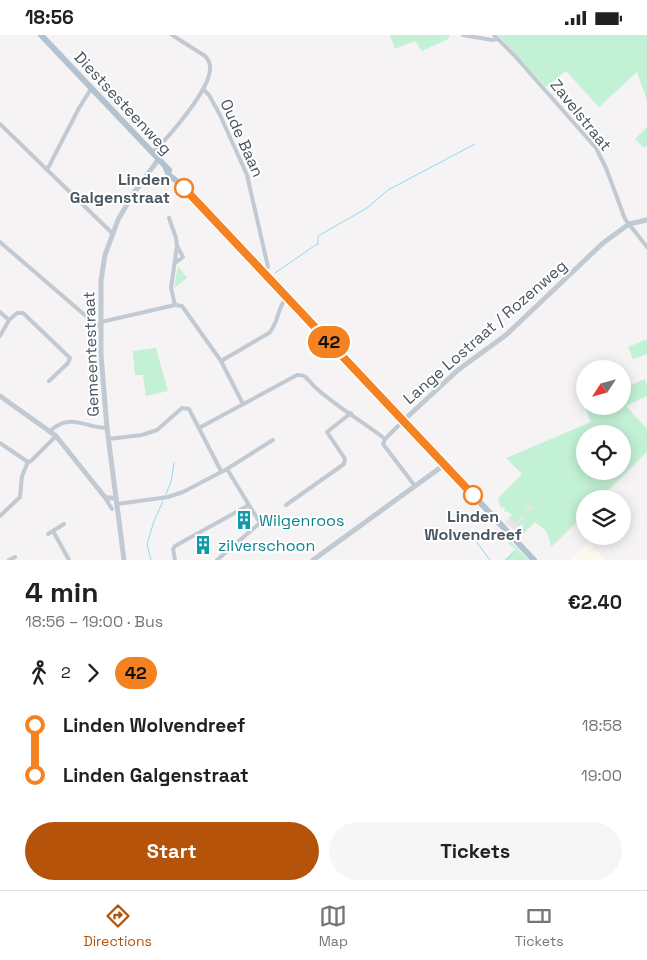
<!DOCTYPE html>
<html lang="en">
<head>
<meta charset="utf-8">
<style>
	:root { --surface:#fff; --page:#f6f6f6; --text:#202124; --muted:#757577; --line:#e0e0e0; --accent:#b45309 }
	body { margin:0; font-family:"Space Grotesk",sans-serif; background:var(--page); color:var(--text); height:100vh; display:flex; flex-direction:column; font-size:19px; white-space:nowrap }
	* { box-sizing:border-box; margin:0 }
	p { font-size:16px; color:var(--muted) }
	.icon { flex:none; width:28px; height:28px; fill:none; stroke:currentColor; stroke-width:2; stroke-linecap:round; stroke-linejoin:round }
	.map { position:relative; height:525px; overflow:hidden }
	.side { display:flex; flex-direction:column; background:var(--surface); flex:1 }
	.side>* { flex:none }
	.badge { padding:0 10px; border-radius:16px; font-size:18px; line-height:32px }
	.needle { width:32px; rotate:234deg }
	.fabs { position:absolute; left:576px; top:325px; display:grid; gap:10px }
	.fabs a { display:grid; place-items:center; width:55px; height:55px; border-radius:50%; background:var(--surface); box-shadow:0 2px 12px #0003; font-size:25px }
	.map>.badge { position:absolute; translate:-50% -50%; box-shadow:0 0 0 2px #fff }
	.legs { display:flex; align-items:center; gap:8px; height:55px; padding:0 25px; font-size:16px }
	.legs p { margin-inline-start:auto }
	.summary { display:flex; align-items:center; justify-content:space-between; height:85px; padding:0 25px }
	h1 { font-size:28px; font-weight:700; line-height:38px }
	.action { display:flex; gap:10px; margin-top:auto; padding:10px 25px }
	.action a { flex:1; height:58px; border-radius:30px; background:var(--accent); color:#fff; font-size:20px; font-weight:700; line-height:58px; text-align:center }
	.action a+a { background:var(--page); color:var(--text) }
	ul { padding:0 25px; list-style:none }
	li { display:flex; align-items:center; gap:18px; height:50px; font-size:19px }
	li i { display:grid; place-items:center; width:8px; height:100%; margin:0 6px; background:currentColor }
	li i::after { content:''; width:12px; height:12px; margin:-6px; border:4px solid; border-radius:50%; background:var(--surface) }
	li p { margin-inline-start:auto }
	li:first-child i { background:linear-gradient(#0000 50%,currentColor 0) }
	li:last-child i { background:linear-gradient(currentColor 50%,#0000 0) }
	.status { display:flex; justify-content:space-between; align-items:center; height:35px; padding:0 25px; background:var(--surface); direction:ltr }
	.status svg { height:14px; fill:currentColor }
	.tabs { display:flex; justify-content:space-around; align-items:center; height:70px; border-top:1px solid var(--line); background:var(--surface); font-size:14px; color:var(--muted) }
	.tabs a { display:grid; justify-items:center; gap:2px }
	.tabs .on { color:var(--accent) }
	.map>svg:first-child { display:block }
	.commercial { fill:#fdf9ef }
	.education { fill:#e6e4e5 }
	.green { fill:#c3f1d5; fill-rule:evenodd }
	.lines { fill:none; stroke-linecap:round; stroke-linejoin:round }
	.stream { stroke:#90daee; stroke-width:1 }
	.minor { stroke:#c1cad2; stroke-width:4 }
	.tertiary { stroke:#c1cad2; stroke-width:5 }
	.primary { stroke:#b3c2d1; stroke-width:6 }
	.line-1-casing { stroke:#fff; stroke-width:11 }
	.line-1 { stroke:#f58220; stroke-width:8 }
	.stop-1-dot { fill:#fff; stroke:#f58220; stroke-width:2.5 }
	.labels { text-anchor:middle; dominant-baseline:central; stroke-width:4; stroke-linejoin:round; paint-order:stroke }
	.street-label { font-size:16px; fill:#4a5661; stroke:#fff }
	.stop-label { font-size:16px; font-weight:bold; fill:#4a5661; stroke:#fff; text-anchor:end }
	.culture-label { font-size:16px; fill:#0d838f; stroke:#fff; text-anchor:start }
</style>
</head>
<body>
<div class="status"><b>18:56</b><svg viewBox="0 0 49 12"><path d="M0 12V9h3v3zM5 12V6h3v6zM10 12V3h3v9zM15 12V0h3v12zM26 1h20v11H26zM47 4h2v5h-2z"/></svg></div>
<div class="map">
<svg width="647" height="525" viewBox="0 0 647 525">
	<rect width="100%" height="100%" fill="#f5f3f3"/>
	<polygon class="commercial" points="589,507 606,525 570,525"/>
	<polygon class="education" points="541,453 548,460 514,495 505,487"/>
	<g class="green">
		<polygon points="390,0 450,0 448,4 422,16 415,6 395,14"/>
		<polygon points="498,0 647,0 647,65 637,37 599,72 566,36 546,52"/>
		<polygon points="647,92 647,110 644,113 635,104"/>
		<polygon points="178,231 187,243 174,253"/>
		<polygon points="647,304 647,319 633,324 628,312"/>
		<polygon points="156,313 168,356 146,361 143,340 135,340 133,316"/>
		<path d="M644,344L647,349V361L626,371L647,394V417L599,464H585V479L551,512C549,500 547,494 535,488L538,484L520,502L518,499L524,491L522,489L518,492L517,491L534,473L528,468L525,472L530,476L526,481L523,479L516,488L510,482L512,480L507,476L505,477L504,476L505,472L500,473L501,471L499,469L500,467L498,465L499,462L522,439L506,423L591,387L584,370L622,371L623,354ZM585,399H622V436H585Z"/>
		<polygon points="510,506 529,525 504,525 516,515 508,508"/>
	</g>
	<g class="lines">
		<g class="stream">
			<polyline points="318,210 318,201 367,173 388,155 475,109"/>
			<polyline points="275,238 317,209"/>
			<polyline points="166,459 171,447 174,428"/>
			<polyline points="469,497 490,525"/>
			<polyline points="151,525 147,509 154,486 163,466"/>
			<polyline points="507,525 514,516"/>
		</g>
		<g class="minor">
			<polyline points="463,0 492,5 497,4"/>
			<polyline points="494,0 515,21 596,113 606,133 625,184 647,212"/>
			<polyline points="203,54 209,60 220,80 247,140 268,232 264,237"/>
			<polyline points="0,89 112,198"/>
			<path d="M152,118C168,103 212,53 210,32C210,28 208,24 205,21L172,0"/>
			<polyline points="47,135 79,73 91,54"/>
			<polyline points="169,183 176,203 177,211 171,253 175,270"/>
			<polyline points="0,207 94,288 101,291"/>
			<polyline points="175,228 183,222 177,211"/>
			<polyline points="0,277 9,285"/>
			<polyline points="101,287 175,270 182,271 221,326 243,369"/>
			<polyline points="0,301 9,285 17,278 23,278 70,323 68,328 49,346"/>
			<path d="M221,326L269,298C279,288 277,272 287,262"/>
			<path d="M199,393L297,340C307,339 308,346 315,352C336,372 363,386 385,404L383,409L415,451"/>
			<path d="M50,396C71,377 85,393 107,393"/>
			<polyline points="108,404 142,400 157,395 182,373 189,374 221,436"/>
			<polyline points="385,404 403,386"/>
			<polyline points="0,408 28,427"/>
			<polyline points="28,427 31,426 56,401"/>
			<polyline points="104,461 112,474"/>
			<polyline points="117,469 168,462 183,457 227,434 273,405"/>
			<polyline points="286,470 344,429 345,424 327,397 351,378"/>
			<polyline points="0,481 20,462 22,441 28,427"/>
			<polyline points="53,496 69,525"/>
			<polyline points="48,499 64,489"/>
			<polyline points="9,525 15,522"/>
			<polyline points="175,525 173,514 175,511 249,470"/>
			<polyline points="217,525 260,488 227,434"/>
		</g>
		<g class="tertiary">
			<polyline points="0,361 56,401 104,461 107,463 116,463"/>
			<polyline points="403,386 458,335 506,300 603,208 629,189 647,185"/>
			<polyline points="124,525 107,393 101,320 101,245 105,220 118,185 133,159 158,125"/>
			<polyline points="313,525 444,430"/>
		</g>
		<g class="primary">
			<polyline points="41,0 169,135"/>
			<polyline points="166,133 169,140 183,151 534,525"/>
		</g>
	</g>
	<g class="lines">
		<g class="line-1-casing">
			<polyline id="line-1" points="184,153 473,460"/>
		</g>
		<use href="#line-1" class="line-1"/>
	</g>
	<defs>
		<g id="building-bare" transform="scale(1.5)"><path d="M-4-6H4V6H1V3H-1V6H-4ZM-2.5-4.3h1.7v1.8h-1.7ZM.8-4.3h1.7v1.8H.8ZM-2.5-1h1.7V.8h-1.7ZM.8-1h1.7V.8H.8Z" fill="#0f9aa8" stroke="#fff" stroke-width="2.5" paint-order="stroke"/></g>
	</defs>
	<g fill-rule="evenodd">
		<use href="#building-bare" x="244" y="485"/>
		<use href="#building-bare" x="203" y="510"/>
	</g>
	<g class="stop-1-dot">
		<circle cx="184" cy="153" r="9"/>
		<circle cx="473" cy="460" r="9"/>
	</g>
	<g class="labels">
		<g class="street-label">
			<text transform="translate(123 68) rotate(47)">Diestsesteenweg</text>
			<text transform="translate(581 80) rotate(51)">Zavelstraat</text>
			<text transform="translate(242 103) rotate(66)">Oude Baan</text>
			<text transform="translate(485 297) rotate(-41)">Lange Lostraat / Rozenweg</text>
			<text transform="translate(91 319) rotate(-92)">Gemeentestraat</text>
		</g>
		<g class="stop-label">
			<text x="170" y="144">Linden<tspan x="170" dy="18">Galgenstraat</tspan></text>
			<text x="473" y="481" text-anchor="middle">Linden<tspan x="473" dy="18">Wolvendreef</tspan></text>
		</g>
		<g class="culture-label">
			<text x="259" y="485">Wilgenroos</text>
			<text x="218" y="510">zilverschoon</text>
		</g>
	</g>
</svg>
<div class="fabs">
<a><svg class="needle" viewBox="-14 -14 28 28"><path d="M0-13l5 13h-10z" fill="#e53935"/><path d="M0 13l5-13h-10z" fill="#757577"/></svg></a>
<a><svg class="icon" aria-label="locate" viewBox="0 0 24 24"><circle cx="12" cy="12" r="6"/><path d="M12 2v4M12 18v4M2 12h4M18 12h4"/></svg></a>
<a><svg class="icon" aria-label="layers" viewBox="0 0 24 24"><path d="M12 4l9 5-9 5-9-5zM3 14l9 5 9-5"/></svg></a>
</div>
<b class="badge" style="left:329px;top:307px;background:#f58220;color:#111">42</b>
</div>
<section class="side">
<div class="summary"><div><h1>4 min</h1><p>18:56 – 19:00 · Bus</p></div><b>€2.40</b></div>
<div class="legs"><svg class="icon" aria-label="walk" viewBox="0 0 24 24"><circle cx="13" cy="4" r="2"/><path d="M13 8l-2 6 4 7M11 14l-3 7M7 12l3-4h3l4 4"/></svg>2<svg class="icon" aria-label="forward" viewBox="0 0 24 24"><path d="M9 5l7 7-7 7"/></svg><b class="badge" style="background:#f58220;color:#111">42</b></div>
<ul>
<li><i style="color:#f58220"></i><b>Linden Wolvendreef</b><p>18:58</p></li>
<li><i style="color:#f58220"></i><b>Linden Galgenstraat</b><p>19:00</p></li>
</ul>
<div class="action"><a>Start</a><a>Tickets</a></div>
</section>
<nav class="tabs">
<a class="on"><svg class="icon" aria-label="directions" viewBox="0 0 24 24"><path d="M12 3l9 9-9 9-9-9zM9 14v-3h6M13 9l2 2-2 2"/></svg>Directions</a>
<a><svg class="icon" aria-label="map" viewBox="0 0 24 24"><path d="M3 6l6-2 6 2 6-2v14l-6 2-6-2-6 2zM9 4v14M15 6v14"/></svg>Map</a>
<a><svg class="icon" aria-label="tickets" viewBox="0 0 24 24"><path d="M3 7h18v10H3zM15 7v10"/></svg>Tickets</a>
</nav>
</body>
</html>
